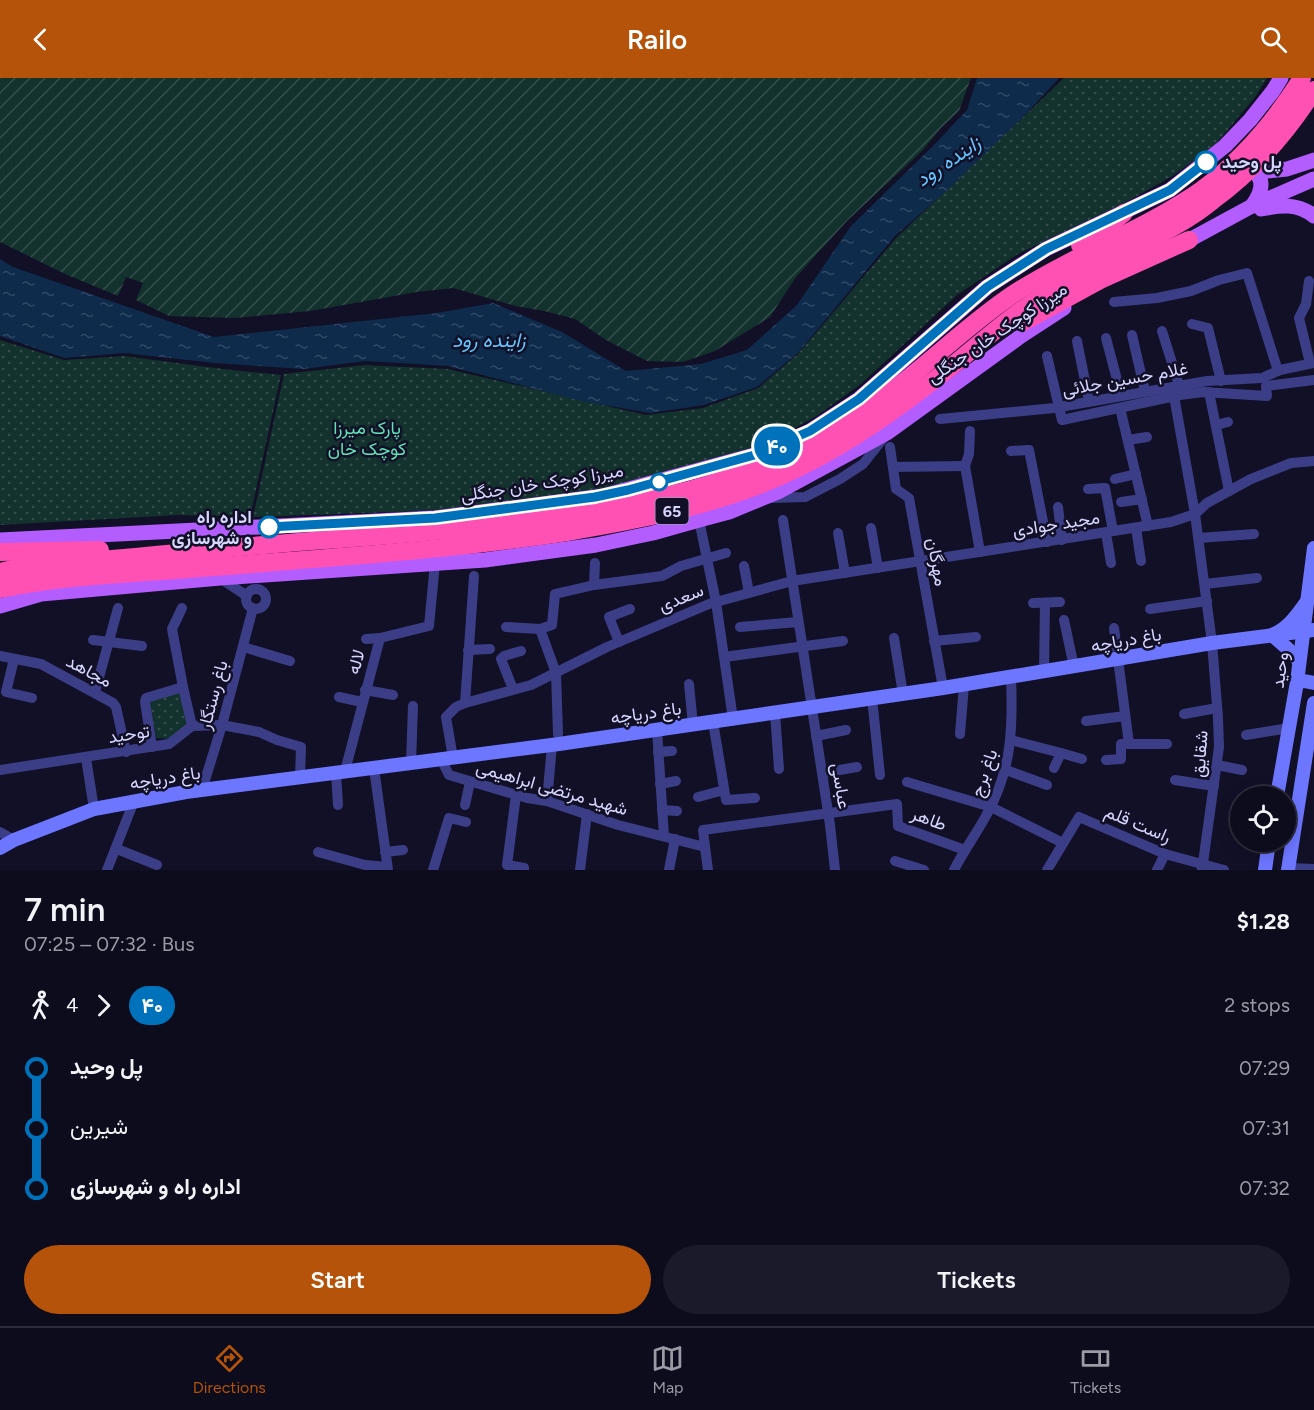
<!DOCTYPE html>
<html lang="en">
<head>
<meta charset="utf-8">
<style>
	:root { --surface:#0d0c1d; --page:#1b1a2a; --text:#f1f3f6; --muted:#9a9ba4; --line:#2d2c3b; --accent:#b45309 }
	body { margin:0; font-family:Figtree,Vazirmatn,sans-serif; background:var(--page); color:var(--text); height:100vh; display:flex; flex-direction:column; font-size:22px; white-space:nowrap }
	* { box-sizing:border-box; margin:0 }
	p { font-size:20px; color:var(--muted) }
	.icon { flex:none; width:33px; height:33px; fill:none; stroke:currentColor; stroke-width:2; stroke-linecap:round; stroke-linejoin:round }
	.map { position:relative; height:792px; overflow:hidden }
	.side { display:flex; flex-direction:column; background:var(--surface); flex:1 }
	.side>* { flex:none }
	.badge { padding:0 12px; border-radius:20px; font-size:21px; line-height:39px }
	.tools { position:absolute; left:1230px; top:708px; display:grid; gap:12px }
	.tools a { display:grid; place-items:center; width:66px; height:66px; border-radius:50%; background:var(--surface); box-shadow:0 3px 15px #0003,0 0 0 2px var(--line); font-size:30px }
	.map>.badge { position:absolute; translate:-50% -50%; box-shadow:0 0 0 3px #fff }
	.legs { display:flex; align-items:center; gap:9px; height:66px; padding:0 24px; font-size:20px }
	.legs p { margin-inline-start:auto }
	.head { display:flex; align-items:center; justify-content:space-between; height:102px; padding:0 24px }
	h1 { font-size:33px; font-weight:600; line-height:45px }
	.action { display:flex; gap:12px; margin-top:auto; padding:12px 24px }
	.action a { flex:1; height:69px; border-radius:36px; background:var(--accent); color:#fff; font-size:24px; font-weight:600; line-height:69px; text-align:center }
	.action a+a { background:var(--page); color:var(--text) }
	ul { padding:0 24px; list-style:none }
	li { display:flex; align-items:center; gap:21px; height:60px; font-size:22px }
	li i { display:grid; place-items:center; width:9px; height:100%; margin:0 8px; background:currentColor }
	li i::after { content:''; width:15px; height:15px; margin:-8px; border:4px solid; border-radius:50%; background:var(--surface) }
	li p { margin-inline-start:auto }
	li:first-child i { background:linear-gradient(#0000 50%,currentColor 0) }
	li:last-child i { background:linear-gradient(currentColor 50%,#0000 0) }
	header { display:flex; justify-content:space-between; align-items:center; height:78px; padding:0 24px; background:var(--accent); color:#fff; font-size:27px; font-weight:600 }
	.tabs { display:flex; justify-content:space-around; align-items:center; height:84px; border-top:2px solid var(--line); background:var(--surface); font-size:16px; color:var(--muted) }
	.tabs a { display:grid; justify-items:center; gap:3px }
	.tabs .active { color:var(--accent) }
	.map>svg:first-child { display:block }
	.park { fill:url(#park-dots) }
	.garden { fill:url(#garden-furrows) }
	.water { fill:url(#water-ripples) }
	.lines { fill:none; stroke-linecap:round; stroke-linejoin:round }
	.street { stroke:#3b3e86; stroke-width:10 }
	.secondary { stroke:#6d76ff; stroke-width:14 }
	.primary { stroke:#b45dff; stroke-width:15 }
	.highway { stroke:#ff51b4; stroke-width:18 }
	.highway-bridge { stroke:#ff51b4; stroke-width:18 }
	.line-1-casing { stroke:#fff; stroke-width:14 }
	.line-1 { stroke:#0072bc; stroke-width:9 }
	.stop-1-dot { fill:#fff; stroke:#0072bc; stroke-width:3 }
	.labels { text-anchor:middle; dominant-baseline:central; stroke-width:5; stroke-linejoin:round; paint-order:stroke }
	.shield { fill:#111027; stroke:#9c9bbe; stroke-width:1.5 }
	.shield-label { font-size:16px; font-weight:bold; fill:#d7d6ff }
	.stop-label { font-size:18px; font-weight:bold; fill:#d7d6ff; stroke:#111027; text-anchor:start }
	.street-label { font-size:18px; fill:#d7d6ff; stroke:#111027 }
	.park-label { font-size:18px; fill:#61e0b5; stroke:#111027 }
	.water-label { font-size:20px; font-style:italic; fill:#64c5ff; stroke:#111027 }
</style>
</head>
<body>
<header><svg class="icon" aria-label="back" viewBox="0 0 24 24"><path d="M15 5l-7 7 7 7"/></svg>Railo<svg class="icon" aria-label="search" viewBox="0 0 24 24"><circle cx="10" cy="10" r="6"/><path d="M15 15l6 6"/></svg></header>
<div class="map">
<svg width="1314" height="792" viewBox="0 0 1314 792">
	<defs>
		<pattern id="park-dots" width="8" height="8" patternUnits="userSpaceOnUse" patternTransform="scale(1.5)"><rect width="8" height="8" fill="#13312d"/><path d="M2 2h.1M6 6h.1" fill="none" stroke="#354e4c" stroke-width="1.8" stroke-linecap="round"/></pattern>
		<pattern id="garden-furrows" width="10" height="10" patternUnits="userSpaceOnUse" patternTransform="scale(1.5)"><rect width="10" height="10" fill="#13312d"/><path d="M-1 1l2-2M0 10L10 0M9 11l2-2" fill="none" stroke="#354e4c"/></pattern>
		<pattern id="water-ripples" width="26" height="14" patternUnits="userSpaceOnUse" patternTransform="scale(1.5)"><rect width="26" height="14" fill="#0e2b4c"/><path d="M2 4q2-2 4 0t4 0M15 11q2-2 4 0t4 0" fill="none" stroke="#304967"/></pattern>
	</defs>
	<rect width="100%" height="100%" fill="#111027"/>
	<g class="park">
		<polygon points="1064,0 1267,0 1256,18 1215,67 1174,97 1123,126 1018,176 957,217 861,306 817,338 773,362 735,378 627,408 450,432 253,439 284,296 365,287 448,291 646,337 703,330 758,310 798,276 897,159"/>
		<polygon points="0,262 64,282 124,278 223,291 281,297 250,439 179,437 0,447"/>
		<polygon points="181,612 187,646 171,661 156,660 149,624"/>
	</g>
	<polygon class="garden" points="0,0 971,0 959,33 941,50 922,73 849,141 825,167 796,199 770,239 715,273 683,284 647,283 606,262 575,241 544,233 515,228 453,210 417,214 310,233 234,240 169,238 136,222 143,205 126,199 118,218 65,196 0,164"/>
	<polygon class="water" points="977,0 1059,0 1022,40 945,114 895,158 798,275 757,309 704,327 650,335 581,323 448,288 366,283 303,291 215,285 124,275 64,280 0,258 0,181 13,189 214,259 437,235 493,225 562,254 626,293 701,286 747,272 797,227 851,148 933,68 967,32"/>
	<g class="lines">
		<g class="street">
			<polyline points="1309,203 1306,226 1299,240 1310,285"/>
			<polyline points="1114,224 1157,220 1191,213 1219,202 1247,195 1278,293"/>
			<polyline points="1192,246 1208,250 1221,303"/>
			<polyline points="1162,253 1179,307"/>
			<polyline points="1132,257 1145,313"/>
			<polyline points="1106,260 1121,317"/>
			<polyline points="1077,263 1089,323"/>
			<polyline points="1047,278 1062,342 1180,317 1203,314 1267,318 1266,308 1314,302"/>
			<polyline points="1209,314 1229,413"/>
			<polyline points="1174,318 1195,436 1212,565 1218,640 1219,669 1202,792"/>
			<polyline points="1120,330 1148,448"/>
			<polyline points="940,341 1054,330 1207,303 1262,300 1280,292 1314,285"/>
			<polyline points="1216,347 1228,344"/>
			<polyline points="970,353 969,376 965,388 980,474"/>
			<polyline points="1128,362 1147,359"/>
			<polyline points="890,369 896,411 909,420 943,610"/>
			<polyline points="1011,373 1029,372 1047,464"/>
			<polyline points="893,389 965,388"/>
			<polyline points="1115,401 1136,396"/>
			<polyline points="1088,411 1105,410 1113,453"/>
			<polyline points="771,420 805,419 840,401 863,386 886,357"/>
			<polyline points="1121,424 1142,421"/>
			<polyline points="1058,429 1062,462"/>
			<polyline points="699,442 716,524 733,641"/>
			<polyline points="783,442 830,747 835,792"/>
			<polyline points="871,450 878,490"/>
			<polyline points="1136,450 1141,483"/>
			<polyline points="838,455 845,495"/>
			<polyline points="1106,455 1111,485"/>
			<polyline points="1199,460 1254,456"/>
			<polyline points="744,488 749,515"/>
			<polyline points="220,500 247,518"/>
			<polyline points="1205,506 1257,500"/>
			<polyline points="594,507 595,485"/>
			<circle cx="256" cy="521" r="10"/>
			<polyline points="1033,525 1060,524"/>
			<polyline points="182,530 172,551 183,609"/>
			<polyline points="1150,531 1207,523"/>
			<polyline points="1064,542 1074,589"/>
			<polyline points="506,549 540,551 556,595 558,656"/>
			<polyline points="740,549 798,544"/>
			<polyline points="1114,550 1129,666"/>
			<polyline points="540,551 552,547 555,516 594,507 662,498 681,488 726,475"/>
			<polyline points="894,560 903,616"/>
			<polyline points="366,561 380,560 429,548 435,485"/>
			<polyline points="93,562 142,568"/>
			<polyline points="934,563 976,559"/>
			<polyline points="619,564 609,539 630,531"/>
			<polyline points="243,569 290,583"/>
			<polyline points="468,572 490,571"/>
			<polyline points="0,578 41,586 113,625 116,629 126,674"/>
			<polyline points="724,579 843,563"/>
			<polyline points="14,581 6,614 32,620"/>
			<polyline points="1044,594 1045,525"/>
			<polyline points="689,606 693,647"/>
			<polyline points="513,611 501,581 504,578 521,573"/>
			<polyline points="365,612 393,617"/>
			<polyline points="95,614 118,530"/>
			<polyline points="339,619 362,624"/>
			<polyline points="872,620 880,697"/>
			<polyline points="465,625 531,607 607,569 709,526 792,503 1171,444 1195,436 1207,425 1251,401 1291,385 1314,383"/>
			<polyline points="775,635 779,691"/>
			<polyline points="1184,636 1217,630"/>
			<polyline points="1086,643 1125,638"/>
			<polyline points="713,644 726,722 755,720"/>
			<polyline points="657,652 664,758"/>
			<polyline points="960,656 964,607"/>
			<polyline points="1246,657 1289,650"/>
			<polyline points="816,658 846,652"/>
			<polyline points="1011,662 1061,675 1054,690"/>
			<polyline points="152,669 145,624 146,620 183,609 192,648"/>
			<polyline points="658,674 672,673"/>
			<polyline points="1061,675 1082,681"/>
			<polyline points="86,680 94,731"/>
			<polyline points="453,680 446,639 456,629 465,625 474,498"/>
			<polyline points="441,681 449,697 527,720 547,723 618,747 705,769 708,792"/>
			<polyline points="1106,682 1121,681 1121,666 1167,666"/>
			<polyline points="411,685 413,628"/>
			<polyline points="1217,687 1242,692"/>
			<polyline points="374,690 388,792"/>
			<polyline points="0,692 169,666 192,648 222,647 259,654 277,662 301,669 300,699"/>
			<polyline points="1006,692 1047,707"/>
			<polyline points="345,693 380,560"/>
			<polyline points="336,695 338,727"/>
			<polyline points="822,695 857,689"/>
			<polyline points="1175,702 1214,708"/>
			<polyline points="907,704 991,729 1063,765"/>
			<polyline points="660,706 676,703"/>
			<polyline points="202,712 222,647 253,530"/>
			<polyline points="516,717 507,787 524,790 524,792"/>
			<polyline points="698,719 724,712"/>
			<polyline points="547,723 552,667"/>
			<polyline points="465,727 470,704"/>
			<polyline points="662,732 677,733"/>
			<polyline points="0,754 14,762"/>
			<polyline points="705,769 703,752 897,726 898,748 965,772"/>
			<polyline points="117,771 157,787"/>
			<polyline points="318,774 365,787 387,789"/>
			<polyline points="385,774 403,772"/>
			<polyline points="895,783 924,792"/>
			<polyline points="1288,790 1314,791"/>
			<polyline points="107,792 134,723"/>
			<polyline points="433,792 449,740 466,744"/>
			<polyline points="580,792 587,736"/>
			<polyline points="669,792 675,761"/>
			<path d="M954,792C964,772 977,755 987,736C1012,691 1013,649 1011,599"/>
			<polyline points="1047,792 1079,739 1165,776 1224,792"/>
			<polyline points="1157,792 1165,776"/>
		</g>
		<g class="secondary">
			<path d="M1299,583L1288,571L1272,557C1289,550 1297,537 1308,522"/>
			<polyline points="1297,604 1304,603 1314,605"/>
			<polyline points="1277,718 1297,604 1314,470"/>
			<polyline points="0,770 14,762 94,731 186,714 559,666 943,610 1212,565 1314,552"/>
			<polyline points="1265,792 1269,764"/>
			<polyline points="1288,792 1314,625"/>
		</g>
		<g class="primary">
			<path d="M1243,83C1263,98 1267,107 1252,128"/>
			<polyline points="1258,94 1287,91 1314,82"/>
			<path d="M1261,131C1281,127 1297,125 1314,138"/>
			<polyline points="1180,167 1252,128 1314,101"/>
			<polyline points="0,462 435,440 603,418 758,376 810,353 859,321 987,209 1046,171 1170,112 1225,68 1250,42 1273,13 1281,0"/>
			<polyline points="0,528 41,516 220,500 485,482 596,467 653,455 699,442 729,434 780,413 887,355 1021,258 1064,230"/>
		</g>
		<g class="highway">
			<polyline points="1080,167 1091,161 1124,135"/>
			<polyline points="1023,244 1100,202 1189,162"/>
			<polyline points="0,474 100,472"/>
			<path d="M0,494L17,490C115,481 213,471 311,463C401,457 490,449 579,435C636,426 692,414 747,394C799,374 847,347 892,313C933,282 969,246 1012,217C1073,177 1143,153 1203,111"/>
			<path d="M0,511C58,499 117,496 176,492C306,481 438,474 567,454C644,441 723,426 794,392C849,366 900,329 947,292C971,273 994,252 1019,234C1055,209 1094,190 1133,170C1160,156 1188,143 1212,123"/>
		</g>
		<g class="highway-bridge">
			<path d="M1203,111C1244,80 1275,43 1302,0"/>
			<path d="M1212,123C1253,93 1287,55 1314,12"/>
		</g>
	</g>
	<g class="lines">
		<g class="line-1-casing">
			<polyline id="line-1" points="269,449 435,440 595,419 628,412 758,376 810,353 859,321 987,209 1046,171 1170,112 1206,84"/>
		</g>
		<use href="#line-1" class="line-1"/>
	</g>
	<g class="stop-1-dot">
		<circle cx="1206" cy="84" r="10"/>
		<circle cx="659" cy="404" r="8"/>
		<circle cx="269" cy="449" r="10"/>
	</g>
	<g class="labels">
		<rect class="shield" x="655.5" y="420" width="33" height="26" rx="4.5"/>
		<g class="shield-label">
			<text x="672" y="433">65</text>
		</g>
		<g class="stop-label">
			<text x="1222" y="84">پل وحید</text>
			<text x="252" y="439" text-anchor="end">اداره راه<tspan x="252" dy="21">و شهرسازی</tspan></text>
		</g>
		<g class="street-label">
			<text transform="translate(997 255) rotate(-34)">میرزا کوچک خان جنگلی</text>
			<text transform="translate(1125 301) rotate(-10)">غلام حسین جلائی</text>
			<text transform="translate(542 405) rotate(-9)">میرزا کوچک خان جنگلی</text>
			<text transform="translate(1056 446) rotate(-9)">مجید جوادی</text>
			<text transform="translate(937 484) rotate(80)">مهرگان</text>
			<text transform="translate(681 520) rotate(-22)">سعدی</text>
			<text transform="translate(1126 562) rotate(-10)">باغ دریاچه</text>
			<text transform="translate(356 584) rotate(-74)">لاله</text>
			<text transform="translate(1280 592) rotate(-82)">وحید</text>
			<text transform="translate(89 593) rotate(28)">مجاهد</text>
			<text transform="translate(213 617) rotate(-75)">باغ رستگار</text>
			<text transform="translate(646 635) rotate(-8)">باغ دریاچه</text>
			<text transform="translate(129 656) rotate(-9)">توحید</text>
			<text transform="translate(1200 676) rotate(-86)">شقایق</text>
			<text transform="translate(984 695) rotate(-71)">باغ برج</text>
			<text transform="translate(165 700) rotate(-9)">باغ دریاچه</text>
			<text transform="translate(841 708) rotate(81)">عباسی</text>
			<text transform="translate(552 710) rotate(16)">شهید مرتضی ابراهیمی</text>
			<text transform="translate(929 741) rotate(21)">طاهر</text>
			<text transform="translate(1138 746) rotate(23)">راست قلم</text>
		</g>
		<g class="park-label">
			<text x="367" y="350">پارک میرزا<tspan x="367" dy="21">کوچک خان</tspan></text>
		</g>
		<g class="water-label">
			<text transform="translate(948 83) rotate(-34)">زاینده رود</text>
			<text x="489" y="262">زاینده رود</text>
		</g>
	</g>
</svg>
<div class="tools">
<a><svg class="icon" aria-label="locate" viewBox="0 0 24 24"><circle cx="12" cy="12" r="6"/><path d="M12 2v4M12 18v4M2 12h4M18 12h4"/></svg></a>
</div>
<b class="badge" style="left:777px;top:368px;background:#0072bc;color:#fff">۴۰</b>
</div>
<section class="side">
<div class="head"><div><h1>7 min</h1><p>07:25 – 07:32 · Bus</p></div><b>$1.28</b></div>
<div class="legs"><svg class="icon" aria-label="walk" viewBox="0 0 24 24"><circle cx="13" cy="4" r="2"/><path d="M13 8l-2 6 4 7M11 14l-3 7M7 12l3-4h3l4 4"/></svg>4<svg class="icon" aria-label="forward" viewBox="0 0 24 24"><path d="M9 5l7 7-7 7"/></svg><b class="badge" style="background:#0072bc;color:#fff">۴۰</b><p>2 stops</p></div>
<ul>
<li><i style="color:#0072bc"></i><b>پل وحید</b><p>07:29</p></li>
<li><i style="color:#0072bc"></i><span>شیرین</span><p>07:31</p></li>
<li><i style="color:#0072bc"></i><b>اداره راه و شهرسازی</b><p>07:32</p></li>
</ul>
<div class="action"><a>Start</a><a>Tickets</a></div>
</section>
<nav class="tabs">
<a class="active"><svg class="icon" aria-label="directions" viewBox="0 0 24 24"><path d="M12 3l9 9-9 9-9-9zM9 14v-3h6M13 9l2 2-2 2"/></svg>Directions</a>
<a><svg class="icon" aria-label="map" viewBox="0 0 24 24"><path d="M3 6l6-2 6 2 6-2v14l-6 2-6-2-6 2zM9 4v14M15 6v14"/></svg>Map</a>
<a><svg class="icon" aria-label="tickets" viewBox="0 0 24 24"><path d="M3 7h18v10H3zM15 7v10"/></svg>Tickets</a>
</nav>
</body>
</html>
